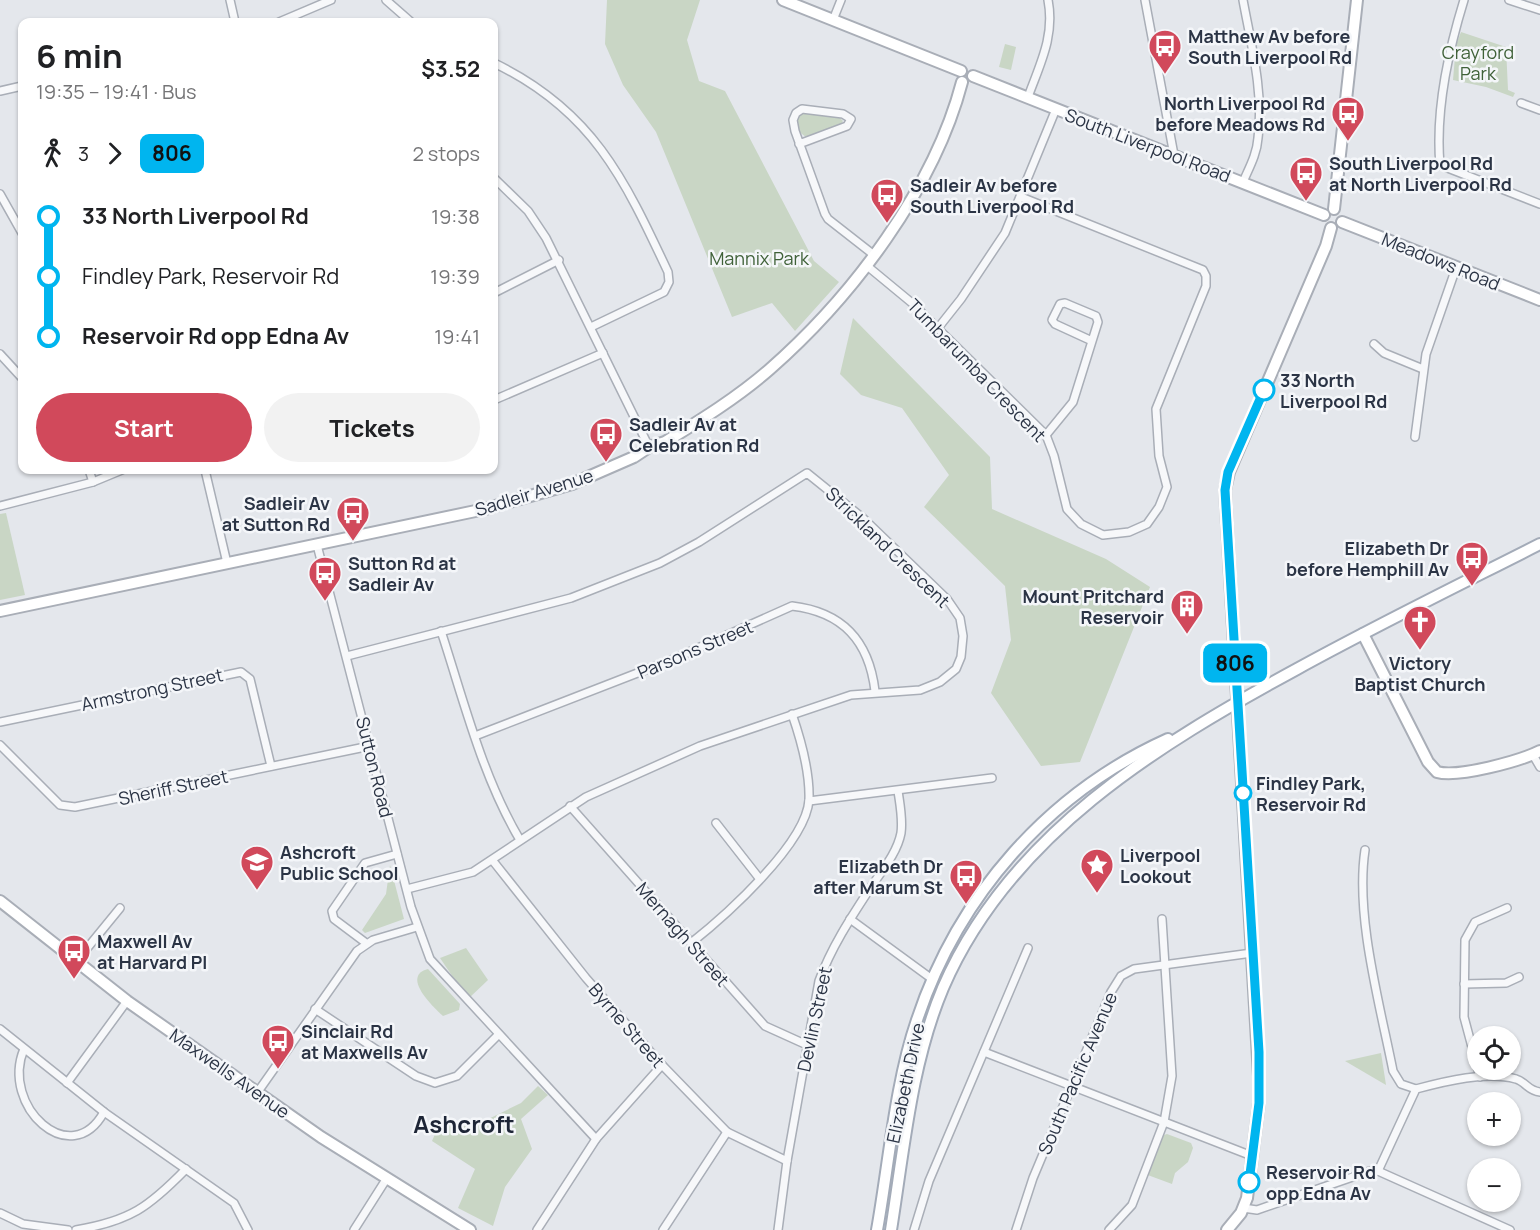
<!DOCTYPE html>
<html lang="en">
<head>
<meta charset="utf-8">
<style>
	:root { --surface:#fff; --page:#f2f2f2; --text:#202124; --muted:#757577; --accent:#d1495b }
	body { margin:0; font-family:Manrope,sans-serif; background:var(--page); color:var(--text); height:100vh; display:flex; flex-direction:column; font-size:22px; white-space:nowrap }
	* { box-sizing:border-box; margin:0 }
	p { font-size:20px; color:var(--muted) }
	.icon { flex:none; width:33px; height:33px; fill:none; stroke:currentColor; stroke-width:2; stroke-linecap:round; stroke-linejoin:round }
	.map { position:relative; flex:1; overflow:hidden }
	.side { position:absolute; left:18px; top:18px; width:480px; height:456px; display:flex; flex-direction:column; background:var(--surface); border-radius:12px; box-shadow:0 2px 4px #0004 }
	.side>* { flex:none }
	.badge { padding:0 12px; border-radius:9px; font-size:21px; line-height:39px }
	.fabs { position:absolute; left:1467px; top:1026px; display:grid; gap:12px }
	.fabs a { display:grid; place-items:center; width:54px; height:54px; border-radius:50%; background:var(--surface); box-shadow:0 2px 4px #0004; font-size:30px }
	.map>.badge { position:absolute; translate:-50% -50%; box-shadow:0 0 0 3px #fff }
	.legs { display:flex; align-items:center; gap:9px; height:66px; padding:0 18px; font-size:20px }
	.legs p { margin-inline-start:auto }
	.overview { display:flex; align-items:center; justify-content:space-between; height:102px; padding:0 18px }
	h1 { font-size:33px; font-weight:700; line-height:45px }
	.button { display:flex; gap:12px; margin-top:auto; padding:12px 18px }
	.button a { flex:1; height:69px; border-radius:36px; background:var(--accent); color:#fff; font-size:24px; font-weight:700; line-height:69px; text-align:center }
	.button a+a { background:var(--page); color:var(--text) }
	ul { padding:0 18px; list-style:none }
	li { display:flex; align-items:center; gap:21px; height:60px; font-size:22px }
	li i { display:grid; place-items:center; width:9px; height:100%; margin:0 8px; background:currentColor }
	li i::after { content:''; width:15px; height:15px; margin:-8px; border:4px solid; border-radius:50%; background:var(--surface) }
	li p { margin-inline-start:auto }
	li:first-child i { background:linear-gradient(#0000 50%,currentColor 0) }
	li:last-child i { background:linear-gradient(currentColor 50%,#0000 0) }
	.map>svg:first-child { display:block }
	.green { fill:#c9d6c5 }
	.lines { fill:none; stroke-linecap:round; stroke-linejoin:round }
	.street-casing { stroke:#a9aeb7; stroke-width:10 }
	.secondary-casing { stroke:#a9aeb7; stroke-width:14 }
	.primary-casing { stroke:#a3abb8; stroke-width:14 }
	.street { stroke:#f7f8fa; stroke-width:7 }
	.secondary { stroke:#fff; stroke-width:10 }
	.primary { stroke:#fff; stroke-width:10 }
	.line-1-casing { stroke:#fff; stroke-width:14 }
	.line-1 { stroke:#00b5ef; stroke-width:9 }
	.stop-1-dot { fill:#fff; stroke:#00b5ef; stroke-width:3 }
	.labels { text-anchor:middle; dominant-baseline:central; stroke-width:5; stroke-linejoin:round; paint-order:stroke }
	.poi-label { font-size:18px; font-weight:bold; fill:#2b3445; stroke:#f4f6f9; text-anchor:start }
	.park-label { font-size:18px; fill:#3f6138; stroke:#f4f6f9 }
	.street-label { font-size:18px; fill:#2b3445; stroke:#f4f6f9 }
	.stop-label { font-size:18px; font-weight:bold; fill:#2b3445; stroke:#f4f6f9; text-anchor:start }
	.district-label { font-size:24px; font-weight:bold; fill:#1d2536; stroke:#f4f6f9 }
</style>
</head>
<body>
<div class="map">
<svg width="1540" height="1230" viewBox="0 0 1540 1230">
	<rect width="100%" height="100%" fill="#e4e7ec"/>
	<g class="green">
		<polygon points="607,0 700,0 687,40 699,81 725,91 814,261 839,282 795,331 772,303 732,317 656,132 623,85 605,44"/>
		<polygon points="1461,32 1506,47 1508,90 1515,93 1513,97 1486,87 1453,80 1456,45"/>
		<polygon points="1005,44 1016,47 1011,70 999,67"/>
		<polygon points="805,112 840,118 843,121 841,124 806,137 798,131 797,122 799,115"/>
		<polygon points="853,318 990,457 992,509 1106,559 1150,587 1080,762 1041,766 991,693 1011,640 1005,586 924,507 949,475 902,408 861,395 840,374"/>
		<polygon points="6,513 25,595 0,600 0,514"/>
		<polygon points="390,865 404,919 365,933 362,930 386,894"/>
		<polygon points="466,948 488,980 468,999 440,958"/>
		<path d="M428,969L460,1004L459,1010L443,1016C432,1006 401,976 428,969Z"/>
		<polygon points="1381,1053 1386,1085 1345,1061"/>
		<polygon points="538,1086 548,1095 521,1119 532,1149 505,1187 493,1226 458,1208 475,1169 432,1141 440,1123 472,1127 521,1103"/>
		<polygon points="1167,1134 1191,1143 1193,1148 1188,1162 1175,1173 1172,1184 1145,1174 1161,1136"/>
	</g>
	<g class="lines">
		<g class="street-casing">
			<g id="street">
				<polyline points="230,0 235,22"/>
				<polyline points="386,0 411,22"/>
				<polyline points="1145,0 1174,155"/>
				<path d="M1243,0C1251,44 1264,93 1258,138C1257,154 1249,168 1243,182"/>
				<path d="M1464,0C1448,52 1435,110 1440,165L1540,204"/>
				<polyline points="1509,0 1540,10"/>
				<polyline points="833,20 841,0"/>
				<polyline points="279,22 331,0"/>
				<path d="M494,63C592,110 624,178 668,272L669,282L664,292L591,327"/>
				<polyline points="0,91 22,86"/>
				<path d="M1028,97C1040,64 1055,36 1048,0"/>
				<polyline points="1521,103 1540,110"/>
				<polyline points="799,144 847,126 851,119 843,114 802,109 796,113 793,120 795,131 825,214 828,219 874,255"/>
				<polyline points="494,178 528,211 546,238 649,447"/>
				<polyline points="0,194 22,233"/>
				<polyline points="866,265 912,303 1046,435 1054,456 1067,509 1081,524 1103,535 1129,532 1147,524 1159,507 1167,487 1159,456 1156,409 1206,286 1206,276 1203,270 1021,197"/>
				<polyline points="494,293 559,260"/>
				<polyline points="938,328 961,299 1005,233 1056,109"/>
				<polyline points="1374,344 1384,353 1423,369"/>
				<polyline points="0,354 22,378"/>
				<polyline points="494,400 603,353"/>
				<polyline points="1046,435 1073,402 1098,322 1096,316 1065,303 1060,304 1052,320 1055,324 1092,341"/>
				<polyline points="1415,437 1426,354 1456,268"/>
				<polyline points="89,470 93,482"/>
				<polyline points="205,470 227,563"/>
				<polyline points="0,506 93,482 122,470"/>
				<polyline points="317,545 411,907 430,959 596,1139"/>
				<path d="M441,631C464,701 482,776 520,840"/>
				<polyline points="347,656 571,598 660,563 699,542 807,473 864,519 947,599 960,618 963,636 961,657 956,669 940,682 920,690 851,695 700,746 586,797 473,872 407,889"/>
				<polyline points="0,722 241,672 250,679 271,766"/>
				<path d="M475,736L671,660L792,606C843,612 869,641 875,691"/>
				<polyline points="0,745 60,805 75,807 370,746"/>
				<polyline points="1533,755 1540,767"/>
				<polyline points="809,801 992,778"/>
				<polyline points="570,806 765,1026 807,1045"/>
				<polyline points="716,823 759,878"/>
				<path d="M1365,850C1355,916 1380,1005 1393,1071L1401,1084L1416,1089"/>
				<polyline points="493,861 586,978 662,1065 727,1132 787,1161"/>
				<polyline points="850,919 932,979"/>
				<polyline points="366,943 334,919 332,911 365,863 397,854"/>
				<path d="M691,943C725,916 806,844 809,800C810,772 801,740 792,714"/>
				<polyline points="75,963 120,908"/>
				<polyline points="1464,984 1506,983 1519,977"/>
				<polyline points="315,1009 416,1076 435,1083 457,1076 498,1035"/>
				<polyline points="0,1029 104,1112 234,1203 248,1230"/>
				<path d="M24,1049C0,1106 71,1172 104,1112"/>
				<polyline points="984,1052 1252,1156"/>
				<polyline points="1480,1077 1464,1017 1465,940 1475,922 1507,908"/>
				<polyline points="67,1083 127,1001"/>
				<polyline points="257,1093 357,951 373,940 417,927"/>
				<polyline points="1378,1171 1510,1230"/>
				<path d="M1243,1208L1257,1210L1370,1171H1378L1416,1089C1446,1081 1486,1071 1516,1079C1526,1082 1528,1091 1540,1092"/>
				<polyline points="0,1213 23,1224 68,1230"/>
				<path d="M76,1230C130,1221 149,1207 186,1169"/>
				<polyline points="354,1230 387,1178"/>
				<polyline points="537,1230 596,1139 662,1065"/>
				<polyline points="663,1230 727,1132"/>
				<path d="M778,1230L787,1161L819,981C831,948 850,919 869,890C880,873 897,854 901,833C903,819 900,805 898,791"/>
				<polyline points="914,1230 929,1181 1028,948"/>
				<polyline points="1016,1230 1033,1178 1111,992 1121,976 1134,969 1252,953"/>
				<polyline points="1109,1230 1132,1205 1164,1122 1172,1076 1162,919"/>
			</g>
		</g>
		<g class="secondary-casing">
			<g id="secondary">
				<polyline points="783,0 961,71"/>
				<polyline points="973,76 1324,215"/>
				<polyline points="1334,209 1357,0"/>
				<polyline points="1342,222 1540,300"/>
				<path d="M0,611L485,509L572,484L634,457L649,447L665,442C701,420 738,397 770,369C852,297 934,189 962,82"/>
				<path d="M1363,634L1428,762L1437,772C1458,778 1520,761 1540,751"/>
				<polyline points="0,901 127,1001 321,1137 470,1230"/>
				<polyline points="1227,1230 1241,1213 1247,1198 1259,1103 1259,1076 1225,490 1229,472 1326,246 1331,228"/>
			</g>
		</g>
		<g class="primary-casing">
			<g id="primary">
				<path d="M877,1230C889,1163 895,1084 917,1020C958,896 1048,793 1168,739"/>
				<path d="M891,1230C904,1149 911,1064 943,988C1009,835 1157,745 1297,669C1377,625 1459,585 1540,544"/>
			</g>
		</g>
		<use href="#street" class="street"/>
		<use href="#secondary" class="secondary"/>
		<use href="#primary" class="primary"/>
	</g>
	<g class="lines">
		<g class="line-1-casing">
			<polyline id="line-1" points="1249,1182 1259,1103 1259,1052 1225,490 1228,472 1264,390"/>
		</g>
		<use href="#line-1" class="line-1"/>
	</g>
	<defs>
		<g id="bus-pin" transform="scale(1.725)"><path d="M0 17L-7.5 6A9.5 9.5 0 1 1 7.5 6Z" fill="#d1495b" stroke="#f4f6f9"/><path d="M-5-6H5V4H4V6H2V4H-2V6H-4V4H-5ZM-3.5-4V0h7V-4ZM-3.5 1.2v1.5H-2V1.2ZM2 1.2v1.5H3.5V1.2Z" fill="#fff"/></g>
		<g id="building-pin" transform="scale(1.725)"><path d="M0 17L-7.5 6A9.5 9.5 0 1 1 7.5 6Z" fill="#d1495b" stroke="#f4f6f9"/><path d="M-4-6H4V6H1V3H-1V6H-4ZM-2.5-4.3h1.7v1.8h-1.7ZM.8-4.3h1.7v1.8H.8ZM-2.5-1h1.7V.8h-1.7ZM.8-1h1.7V.8H.8Z" fill="#fff"/></g>
		<g id="church-pin" transform="scale(1.725)"><path d="M0 17L-7.5 6A9.5 9.5 0 1 1 7.5 6Z" fill="#d1495b" stroke="#f4f6f9"/><path d="M-1.2-6h2.4v3.5h3.3v2.4h-3.3V6h-2.4V-.1h-3.3v-2.4h3.3Z" fill="#fff"/></g>
		<g id="school-pin" transform="scale(1.725)"><path d="M0 17L-7.5 6A9.5 9.5 0 1 1 7.5 6Z" fill="#d1495b" stroke="#f4f6f9"/><path d="M0-5L7-2L0 1L-7-2ZM-4 1L0 2.5L4 1V4Q0 6-4 4Z" fill="#fff"/></g>
		<g id="sight-pin" transform="scale(1.725)"><path d="M0 17L-7.5 6A9.5 9.5 0 1 1 7.5 6Z" fill="#d1495b" stroke="#f4f6f9"/><path d="M0-6L1.8-2.2L6-1.7L2.9 1.2L3.7 5.4L0 3.3L-3.7 5.4L-2.9 1.2L-6-1.7L-1.8-2.2Z" fill="#fff"/></g>
	</defs>
	<g fill-rule="evenodd">
		<use href="#bus-pin" x="1165" y="46"/>
		<use href="#bus-pin" x="1348" y="113"/>
		<use href="#bus-pin" x="1306" y="173"/>
		<use href="#bus-pin" x="887" y="195"/>
		<use href="#bus-pin" x="606" y="434"/>
		<use href="#bus-pin" x="353" y="513"/>
		<use href="#bus-pin" x="1472" y="558"/>
		<use href="#bus-pin" x="325" y="573"/>
		<use href="#building-pin" x="1187" y="606"/>
		<use href="#church-pin" x="1420" y="622"/>
		<use href="#school-pin" x="257" y="862"/>
		<use href="#sight-pin" x="1097" y="865"/>
		<use href="#bus-pin" x="966" y="876"/>
		<use href="#bus-pin" x="74" y="951"/>
		<use href="#bus-pin" x="278" y="1041"/>
	</g>
	<g class="stop-1-dot">
		<circle cx="1264" cy="390" r="10"/>
		<circle cx="1243" cy="793" r="8"/>
		<circle cx="1249" cy="1182" r="10"/>
	</g>
	<g class="labels">
		<g class="poi-label">
			<text x="1188" y="36">Matthew Av before<tspan x="1188" dy="21">South Liverpool Rd</tspan></text>
			<text x="1325" y="103" text-anchor="end">North Liverpool Rd<tspan x="1325" dy="21">before Meadows Rd</tspan></text>
			<text x="1329" y="163">South Liverpool Rd<tspan x="1329" dy="21">at North Liverpool Rd</tspan></text>
			<text x="910" y="185">Sadleir Av before<tspan x="910" dy="21">South Liverpool Rd</tspan></text>
			<text x="629" y="424">Sadleir Av at<tspan x="629" dy="21">Celebration Rd</tspan></text>
			<text x="330" y="503" text-anchor="end">Sadleir Av<tspan x="330" dy="21">at Sutton Rd</tspan></text>
			<text x="1449" y="548" text-anchor="end">Elizabeth Dr<tspan x="1449" dy="21">before Hemphill Av</tspan></text>
			<text x="348" y="563">Sutton Rd at<tspan x="348" dy="21">Sadleir Av</tspan></text>
			<text x="1164" y="596" text-anchor="end">Mount Pritchard<tspan x="1164" dy="21">Reservoir</tspan></text>
			<text x="1420" y="663" text-anchor="middle">Victory<tspan x="1420" dy="21">Baptist Church</tspan></text>
			<text x="280" y="852">Ashcroft<tspan x="280" dy="21">Public School</tspan></text>
			<text x="1120" y="855">Liverpool<tspan x="1120" dy="21">Lookout</tspan></text>
			<text x="943" y="866" text-anchor="end">Elizabeth Dr<tspan x="943" dy="21">after Marum St</tspan></text>
			<text x="97" y="941">Maxwell Av<tspan x="97" dy="21">at Harvard Pl</tspan></text>
			<text x="301" y="1031">Sinclair Rd<tspan x="301" dy="21">at Maxwells Av</tspan></text>
		</g>
		<g class="park-label">
			<text x="1478" y="52">Crayford<tspan x="1478" dy="21">Park</tspan></text>
			<text x="759" y="258">Mannix Park</text>
		</g>
		<g class="street-label">
			<text transform="translate(1148 145) rotate(21)">South Liverpool Road</text>
			<text transform="translate(1441 261) rotate(22)">Meadows Road</text>
			<text transform="translate(977 370) rotate(46)">Tumbarumba Crescent</text>
			<text transform="translate(534 492) rotate(-17)">Sadleir Avenue</text>
			<text transform="translate(888 547) rotate(44)">Strickland Crescent</text>
			<text transform="translate(695 649) rotate(-23)">Parsons Street</text>
			<text transform="translate(152 689) rotate(-12)">Armstrong Street</text>
			<text transform="translate(375 767) rotate(76)">Sutton Road</text>
			<text transform="translate(173 787) rotate(-12)">Sheriff Street</text>
			<text transform="translate(683 934) rotate(49)">Mernagh Street</text>
			<text transform="translate(814 1019) rotate(-78)">Devlin Street</text>
			<text transform="translate(627 1025) rotate(49)">Byrne Street</text>
			<text transform="translate(230 1073) rotate(35)">Maxwells Avenue</text>
			<text transform="translate(1077 1073) rotate(-67)">South Pacific Avenue</text>
			<text transform="translate(905 1083) rotate(-78)">Elizabeth Drive</text>
		</g>
		<g class="stop-label">
			<text x="1280" y="380">33 North<tspan x="1280" dy="21">Liverpool Rd</tspan></text>
			<text x="1256" y="783">Findley Park,<tspan x="1256" dy="21">Reservoir Rd</tspan></text>
			<text x="1266" y="1172">Reservoir Rd<tspan x="1266" dy="21">opp Edna Av</tspan></text>
		</g>
		<g class="district-label">
			<text x="464" y="1123">Ashcroft</text>
		</g>
	</g>
</svg>
<div class="fabs">
<a><svg class="icon" aria-label="locate" viewBox="0 0 24 24"><circle cx="12" cy="12" r="6"/><path d="M12 2v4M12 18v4M2 12h4M18 12h4"/></svg></a>
<a>+</a>
<a>−</a>
</div>
<b class="badge" style="left:1235px;top:663px;background:#00b5ef;color:#111">806</b>
<section class="side">
<div class="overview"><div><h1>6 min</h1><p>19:35 – 19:41 · Bus</p></div><b>$3.52</b></div>
<div class="legs"><svg class="icon" aria-label="walk" viewBox="0 0 24 24"><circle cx="13" cy="4" r="2"/><path d="M13 8l-2 6 4 7M11 14l-3 7M7 12l3-4h3l4 4"/></svg>3<svg class="icon" aria-label="forward" viewBox="0 0 24 24"><path d="M9 5l7 7-7 7"/></svg><b class="badge" style="background:#00b5ef;color:#111">806</b><p>2 stops</p></div>
<ul>
<li><i style="color:#00b5ef"></i><b>33 North Liverpool Rd</b><p>19:38</p></li>
<li><i style="color:#00b5ef"></i><span>Findley Park, Reservoir Rd</span><p>19:39</p></li>
<li><i style="color:#00b5ef"></i><b>Reservoir Rd opp Edna Av</b><p>19:41</p></li>
</ul>
<div class="button"><a>Start</a><a>Tickets</a></div>
</section>
</div>
</body>
</html>
